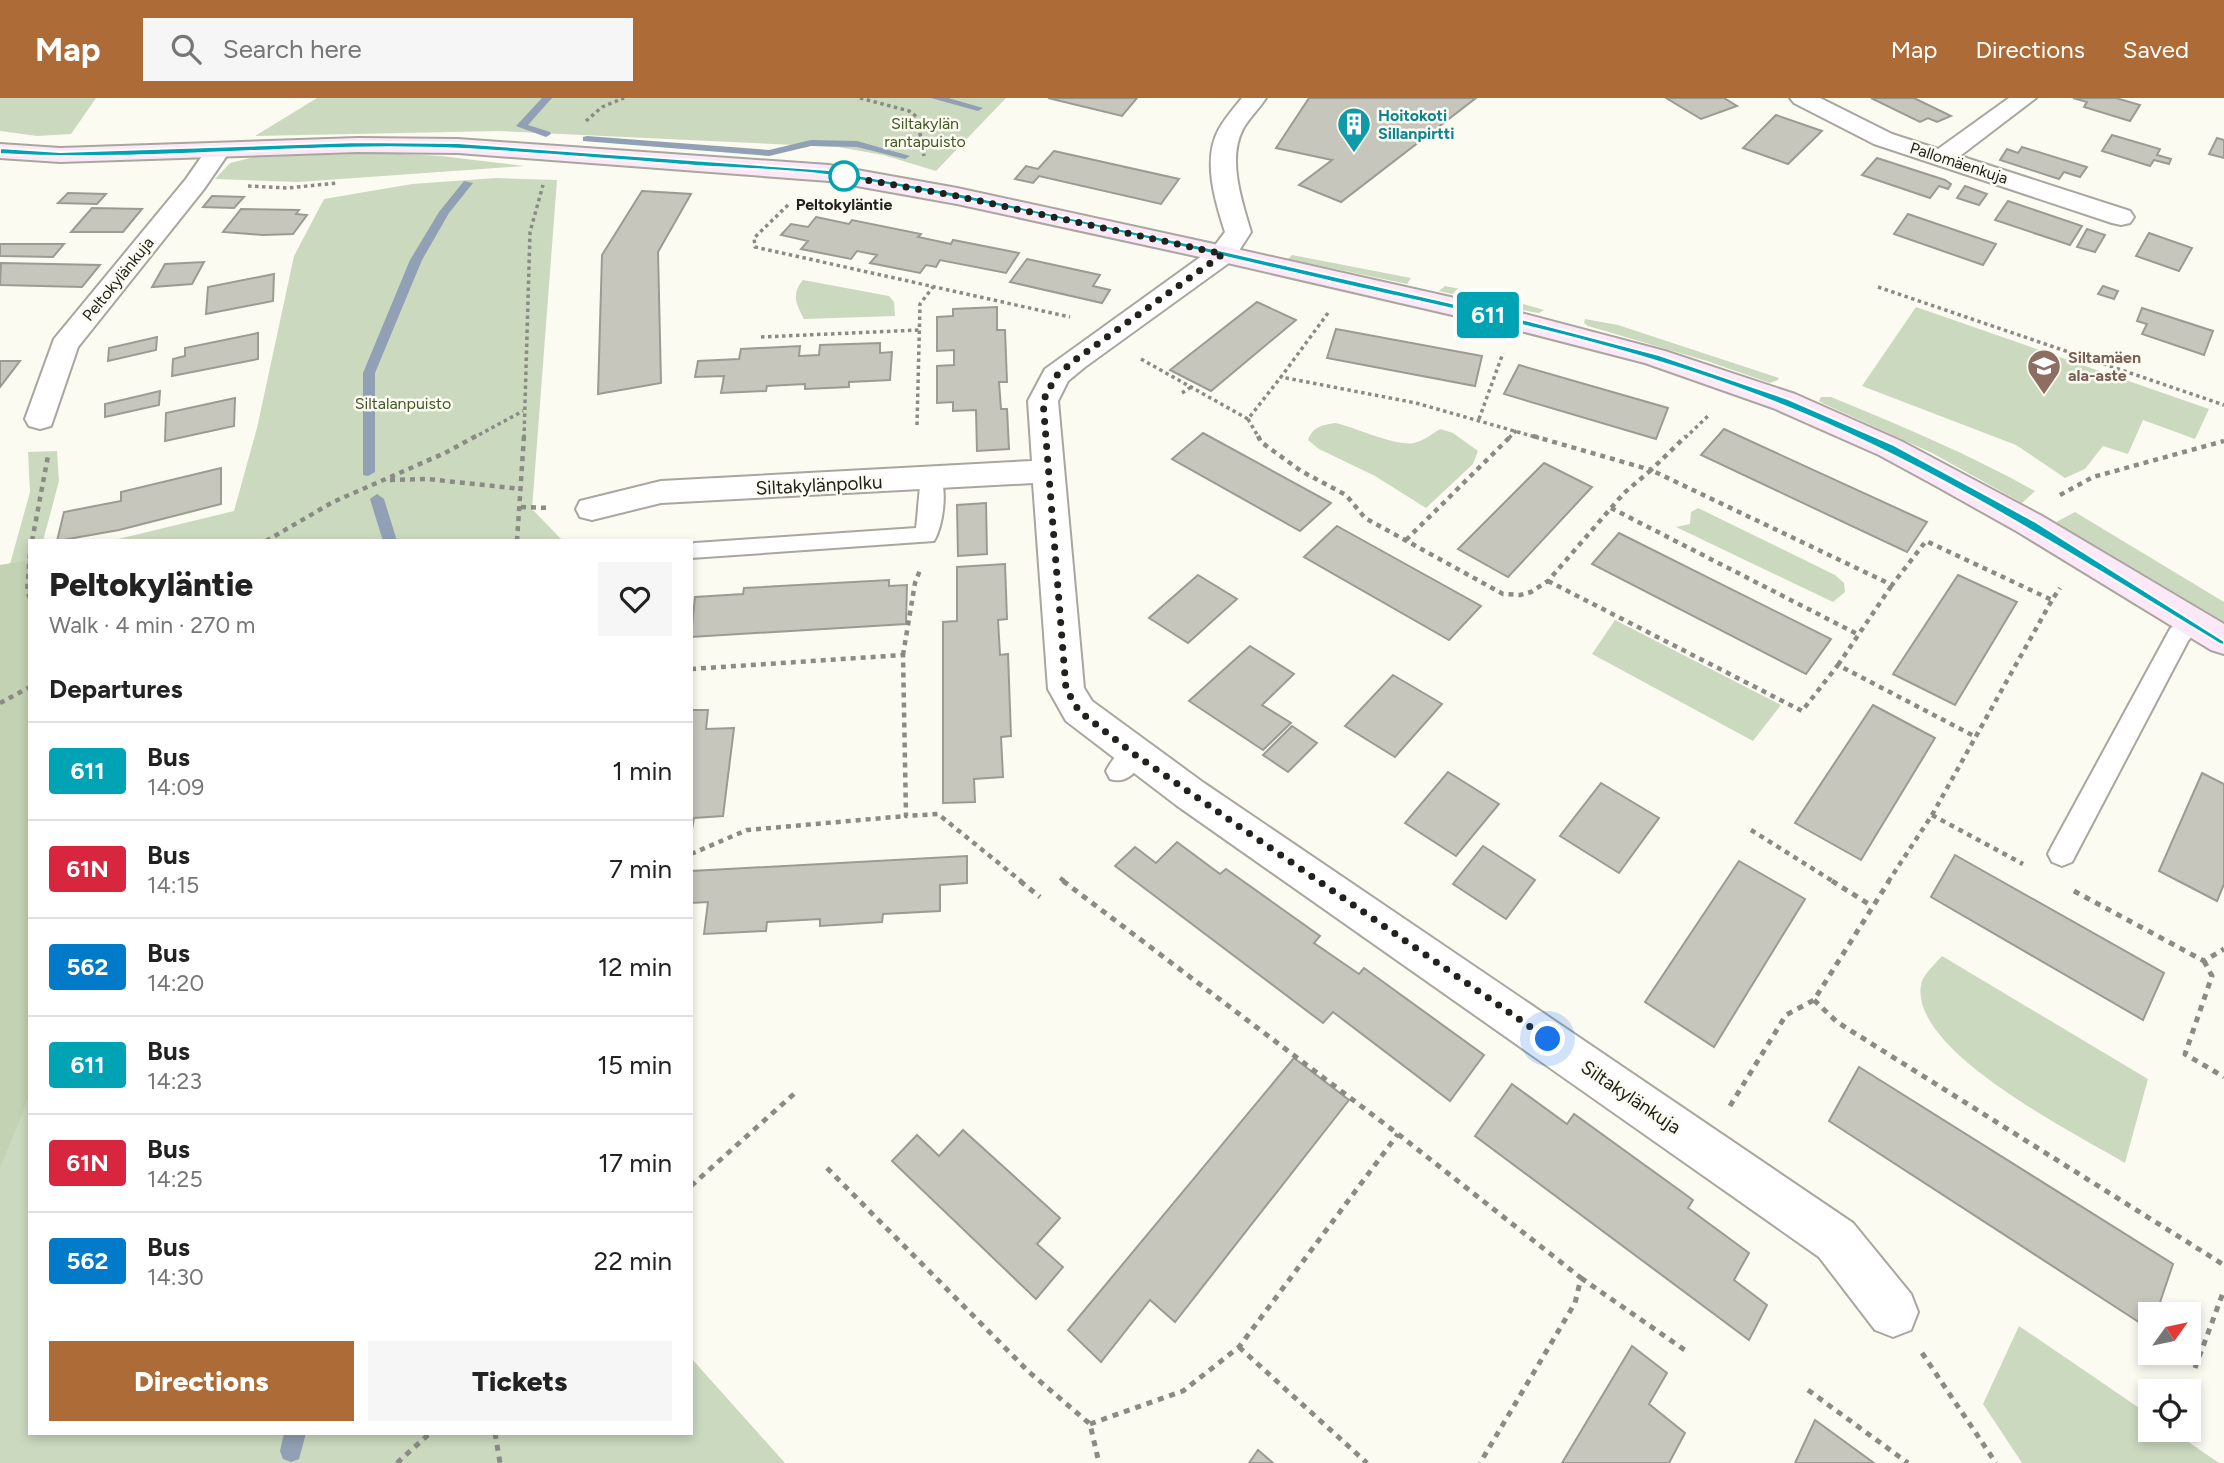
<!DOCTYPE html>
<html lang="en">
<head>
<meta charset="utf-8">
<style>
	:root { --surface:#fff; --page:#f6f6f6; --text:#222; --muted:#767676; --line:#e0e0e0; --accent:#ad6b37 }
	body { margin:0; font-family:Figtree,sans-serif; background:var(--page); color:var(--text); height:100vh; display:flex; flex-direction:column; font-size:26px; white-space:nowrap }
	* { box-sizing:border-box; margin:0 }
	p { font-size:23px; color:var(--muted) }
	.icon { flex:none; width:38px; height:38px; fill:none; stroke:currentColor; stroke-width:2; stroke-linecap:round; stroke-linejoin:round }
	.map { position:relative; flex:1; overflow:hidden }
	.drawer { position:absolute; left:28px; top:441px; width:665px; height:896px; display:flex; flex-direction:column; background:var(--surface); border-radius:0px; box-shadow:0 4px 10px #0003 }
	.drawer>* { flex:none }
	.badge { padding:0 14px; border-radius:5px; font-size:24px; line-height:46px }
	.needle { width:46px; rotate:57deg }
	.fabs { position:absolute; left:2138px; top:1204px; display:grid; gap:14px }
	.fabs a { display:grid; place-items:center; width:63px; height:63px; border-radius:0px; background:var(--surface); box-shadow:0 4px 10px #0003; font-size:35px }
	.you { position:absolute; width:35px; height:35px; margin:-18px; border:5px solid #fff; border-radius:50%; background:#1a73e8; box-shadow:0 0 0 10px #1a73e833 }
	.map>.badge { position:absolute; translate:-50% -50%; box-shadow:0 0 0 4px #fff }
	h2 { padding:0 21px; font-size:26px; line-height:63px }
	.round { display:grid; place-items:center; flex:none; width:74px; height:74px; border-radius:0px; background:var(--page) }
	.summary { display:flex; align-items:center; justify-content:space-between; height:119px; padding:0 21px }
	h1 { font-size:33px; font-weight:800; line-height:52px }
	.action { display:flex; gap:14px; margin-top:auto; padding:14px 21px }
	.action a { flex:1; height:80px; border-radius:0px; background:var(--accent); color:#fff; font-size:28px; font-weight:800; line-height:80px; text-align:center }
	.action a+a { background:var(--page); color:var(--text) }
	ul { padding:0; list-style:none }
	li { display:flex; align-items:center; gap:21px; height:98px; padding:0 21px; border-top:2px solid var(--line) }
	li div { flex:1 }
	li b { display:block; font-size:26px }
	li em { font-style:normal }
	li .badge { min-width:77px; font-weight:700; text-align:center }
	header { display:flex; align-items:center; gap:42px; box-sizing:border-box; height:98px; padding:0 35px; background:var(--accent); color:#fff }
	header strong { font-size:33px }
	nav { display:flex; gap:38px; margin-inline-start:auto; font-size:24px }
	.search { width:490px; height:63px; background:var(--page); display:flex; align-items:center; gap:18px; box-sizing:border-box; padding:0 24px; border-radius:0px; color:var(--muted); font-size:26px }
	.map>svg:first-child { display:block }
	.green { fill:#cbd9bf }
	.forest { fill:#c2d2b2 }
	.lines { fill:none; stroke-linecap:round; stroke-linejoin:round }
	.stream { fill:#91a0b4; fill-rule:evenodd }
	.building { fill:#c7c6bd; stroke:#9c9b93; stroke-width:2 }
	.lane-casing { stroke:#a8a69e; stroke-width:4 }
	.street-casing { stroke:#a8a69e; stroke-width:4 }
	.secondary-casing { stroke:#a8a69e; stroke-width:4 }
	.path-far2 { stroke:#8b8b85; stroke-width:3.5; stroke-dasharray:3.5 3.5; stroke-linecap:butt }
	.path-far1 { stroke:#8b8b85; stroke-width:4.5; stroke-dasharray:5 5; stroke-linecap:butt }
	.path { stroke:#8b8b85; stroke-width:5; stroke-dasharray:6 6; stroke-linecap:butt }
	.lane { fill:#fff; fill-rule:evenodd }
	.street { fill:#fff; fill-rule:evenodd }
	.secondary { fill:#fde8f8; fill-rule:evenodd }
	.line { fill:#00a3b4; stroke:#fff; stroke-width:2 }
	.walk { stroke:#21211e; stroke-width:7; stroke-dasharray:0 12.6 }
	.stop-dot { fill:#fff; stroke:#00a3b4; stroke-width:3.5 }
	.labels { text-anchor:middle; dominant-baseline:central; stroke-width:5; stroke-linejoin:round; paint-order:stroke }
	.far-culture-label { font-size:16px; font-weight:bold; fill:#0d838f; stroke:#fcfbf2; text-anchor:start }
	.far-park-label { font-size:16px; fill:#425828; stroke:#fcfbf2 }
	.far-street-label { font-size:16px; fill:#21211e; stroke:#fcfbf2 }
	.far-stop-label { font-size:16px; font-weight:bold; fill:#21211e; stroke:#fcfbf2 }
	.far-education-label { font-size:16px; font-weight:bold; fill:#785e54; stroke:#fcfbf2; text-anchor:start }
	.street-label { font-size:19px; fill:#21211e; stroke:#fcfbf2 }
</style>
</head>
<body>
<header>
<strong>Map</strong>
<div class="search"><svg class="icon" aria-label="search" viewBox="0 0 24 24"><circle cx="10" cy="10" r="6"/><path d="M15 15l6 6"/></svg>Search here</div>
<nav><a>Map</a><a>Directions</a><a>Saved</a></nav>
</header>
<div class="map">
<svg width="2224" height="1365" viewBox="0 0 2224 1365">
	<rect width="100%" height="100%" fill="#fcfbf2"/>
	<g class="green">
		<polygon points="0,0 96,0 71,36 37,38 0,33"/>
		<polygon points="317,0 1006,0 936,73 883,57 838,49 498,33 255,38"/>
		<polygon points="382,55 441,58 524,68 298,84 215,81 230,65 254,59"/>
		<polygon points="496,80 557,82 532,411 563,443 110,443 234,413 257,330 294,158 324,101 412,86"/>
		<polygon points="1292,157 1411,180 1407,186 1288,161"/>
		<path d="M803,182L889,198L894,204L895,218L804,221C796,206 791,196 803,182Z"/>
		<polygon points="1445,188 1495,198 1544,212 1539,215 1532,214 1439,193"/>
		<polygon points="1916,209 2209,311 2195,341 2143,322 2128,356 2103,348 2085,371 2065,380 2016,347 1862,288"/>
		<polygon points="1585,221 1618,227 1779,280 1778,282 1770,285 1707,263 1588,228 1584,225"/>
		<path d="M1821,299H1831C1901,328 1969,356 2035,393L2022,405L1932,355L1822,305L1819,303Z"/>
		<path d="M1336,325C1356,330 1398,349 1414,345C1423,343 1432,336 1440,331L1453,335L1478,353L1473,366L1426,410L1375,378L1319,351L1308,342C1313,328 1323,327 1336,325Z"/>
		<polygon points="57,353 59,383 43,443 30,443 30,1335 691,1335 691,1260 785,1365 0,1365 0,467 10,466 30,394 28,354"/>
		<polygon points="1698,410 1835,477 1844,485 1845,494 1833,504 1676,429 1690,426 1691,414"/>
		<polygon points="2075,414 2224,504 2224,524 2056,424"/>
		<polygon points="1615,522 1781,607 1753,643 1592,556"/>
		<path d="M1942,858L2148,981L2125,1065C2079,1037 1902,950 1922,883C1925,875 1936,865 1942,858Z"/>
		<polygon points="2019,1228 2151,1318 2151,1332 2171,1332 2219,1365 2022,1365 1983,1306"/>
	</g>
	<polygon class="forest" points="30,462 30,996 0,1070 0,467"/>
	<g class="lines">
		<g class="stream">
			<polygon points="542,0 552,0 528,27 550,34 551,36 546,39 516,28"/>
			<polygon points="931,0 948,0 983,10 978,13"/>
			<polygon points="587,38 769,52 811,42 857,43 910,58 905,61 857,49 811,48 769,58 583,43 583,39"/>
			<polygon points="464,83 473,85 449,115 422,162 375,275 375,374 368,378 363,377 363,275 410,162 439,114"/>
			<polygon points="377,396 384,401 397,443 383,443 370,401"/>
			<polygon points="284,1335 306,1335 299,1361 291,1364 283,1361 280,1353"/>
		</g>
	</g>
	<g class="building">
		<polygon points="1048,0 1137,0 1122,18"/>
		<polygon points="1309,0 1476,0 1341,104 1299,87 1332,62 1276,50"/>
		<polygon points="1666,0 1724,0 1737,8 1701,21"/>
		<polygon points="1871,0 1914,0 1951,18 1937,24 1928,20 1920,24"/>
		<polygon points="2073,0 2116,0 2140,7 2130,23 2084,9 2087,4"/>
		<polygon points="1776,17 1822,33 1788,66 1743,50"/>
		<polygon points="2112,37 2160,51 2157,57 2171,61 2169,66 2154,62 2150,68 2102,53"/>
		<polygon points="2217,40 2224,42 2224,60 2209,56"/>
		<polygon points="2022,49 2087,69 2080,79 2064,74 2059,81 2000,62 2007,51 2018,55"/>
		<polygon points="1054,53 1179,81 1161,106 1039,78 1033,85 1015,81 1026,68 1038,71"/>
		<polygon points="1877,60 1945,82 1951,86 1948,91 1939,88 1930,100 1862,77"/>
		<polygon points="1965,88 1987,96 1979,107 1957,100"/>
		<polygon points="642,93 691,96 658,154 661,285 598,296 602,157"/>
		<polygon points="68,95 106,96 97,106 58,105"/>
		<polygon points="212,98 244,99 234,110 203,109"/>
		<polygon points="2008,103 2082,128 2070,147 1995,122"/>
		<polygon points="92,110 142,111 123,134 71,134"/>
		<polygon points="241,111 299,112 296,116 307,117 293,136 263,137 223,134"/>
		<polygon points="1908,116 1996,146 1983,167 1894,136"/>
		<polygon points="816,119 849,126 852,122 921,136 918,139 951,146 953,142 1019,155 1006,175 940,162 936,169 926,167 920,175 870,165 877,157 857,153 851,161 801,151 808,143 781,137 791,126 808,129"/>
		<polygon points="2087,131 2105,137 2095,154 2077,149"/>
		<polygon points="2149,135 2192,150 2179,173 2136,158"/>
		<polygon points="0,146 64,146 53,159 0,158"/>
		<polygon points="1027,161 1100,177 1093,188 1110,192 1102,205 1010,184"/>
		<polygon points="204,164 192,186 152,189 165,166"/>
		<polygon points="1,165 100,167 82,189 0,187"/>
		<polygon points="274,176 273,203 206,216 208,189"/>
		<polygon points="2103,188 2118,193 2114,201 2098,196"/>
		<polygon points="1257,204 1296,222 1211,293 1170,272"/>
		<polygon points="997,209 997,232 1005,232 1007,284 999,284 1001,311 1007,311 1009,351 977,353 976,312 953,313 953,304 937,305 937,268 954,267 954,252 937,253 937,219 953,218 953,211"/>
		<polygon points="2142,210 2213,233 2204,257 2142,236 2147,226 2137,223"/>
		<polygon points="1336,231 1482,258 1475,288 1327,260"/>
		<polygon points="258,235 258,261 172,278 173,261 185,258 185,250"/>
		<polygon points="157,239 156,252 108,263 109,250"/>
		<polygon points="880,245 880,255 892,254 890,282 849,284 849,289 805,291 805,286 767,288 766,293 721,295 724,278 695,279 698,263 739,261 741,251 800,248 799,258 819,257 820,247"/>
		<polygon points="0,263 20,263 0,289"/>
		<polygon points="1519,267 1668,310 1656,341 1504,296"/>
		<polygon points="160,293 159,307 105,319 105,306"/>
		<polygon points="235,300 234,328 165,343 166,315"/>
		<polygon points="1724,331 1927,424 1907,454 1701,357"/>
		<polygon points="1203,335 1331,405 1300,433 1172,361"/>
		<polygon points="1544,365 1592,389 1508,479 1458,451"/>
		<polygon points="221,370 221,406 119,432 57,443 64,414 121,403 121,394"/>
		<polygon points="986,405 987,456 958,458 957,407"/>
		<polygon points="1337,428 1481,508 1449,542 1304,459"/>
		<polygon points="1619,435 1831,541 1806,576 1592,466"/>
		<polygon points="1005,466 1007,521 998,522 1000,557 1008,556 1011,638 1001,639 1003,679 974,681 975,704 943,705 943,524 957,523 957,469"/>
		<polygon points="1198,477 1237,501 1188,545 1149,520"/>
		<polygon points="1958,477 2017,504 1955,607 1893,576"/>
		<polygon points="889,482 889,488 907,487 906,526 691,539 695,499 743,496 744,490"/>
		<polygon points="1250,548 1294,576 1262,607 1291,625 1263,652 1189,603"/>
		<polygon points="1393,577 1442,606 1395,659 1345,628"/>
		<polygon points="1873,607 1935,640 1861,762 1795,725"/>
		<polygon points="691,612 708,612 706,631 734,630 723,718 694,720 691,737"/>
		<polygon points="1292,628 1317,645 1288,674 1263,657"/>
		<polygon points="1448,674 1499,706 1456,758 1405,725"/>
		<polygon points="2202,675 2224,686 2224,786 2217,803 2159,773"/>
		<polygon points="1601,685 1659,720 1619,775 1560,738"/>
		<polygon points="1177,744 1220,776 1226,771 1320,838 1314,845 1359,876 1364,870 1484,957 1450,1003 1333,914 1323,925 1115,768 1135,749 1156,765"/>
		<polygon points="1483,748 1535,782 1506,821 1453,786"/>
		<polygon points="1955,757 2164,875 2143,922 1931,799"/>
		<polygon points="967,758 967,785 940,787 940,813 883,816 882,824 820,828 820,821 767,824 766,833 704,836 708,804 691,805 691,773"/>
		<polygon points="1739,763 1805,801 1714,949 1645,904"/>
		<polygon points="1294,960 1349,1002 1175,1224 1150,1202 1101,1264 1068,1232"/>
		<polygon points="1859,969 2173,1166 2156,1216 2151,1216 2151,1232 1829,1023"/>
		<polygon points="1512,986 1567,1026 1574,1016 1693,1102 1688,1110 1749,1155 1734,1182 1767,1207 1749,1242 1475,1038"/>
		<polygon points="963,1032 1060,1120 1037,1146 1063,1169 1036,1201 892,1063 917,1037 939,1058"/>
		<polygon points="1632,1248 1667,1275 1649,1306 1685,1335 1669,1365 1562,1365"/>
		<polygon points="1815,1322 1874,1365 1795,1365"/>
		<polygon points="1258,1352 1273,1365 1249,1365"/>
	</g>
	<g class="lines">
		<g class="lane-casing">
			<g id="lane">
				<path d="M931,374L939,376C948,391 943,428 934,443L691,460V446L695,445L916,430C918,418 919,383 923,376Z"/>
				<polygon points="2192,514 2200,517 2204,523 2188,543 2072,764 2062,768 2052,764 2048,756 2052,748 2170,531 2184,517"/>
				<path d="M1134,646L1143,649L1147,656C1139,671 1128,687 1110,681L1106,673C1112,661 1121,650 1134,646Z"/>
			</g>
		</g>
		<g class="street-casing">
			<g id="street">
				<path d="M1242,0H1266C1259,11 1249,20 1243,31C1227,61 1242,104 1251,134L1233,162L1085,269L1068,283L1058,303L1084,590L1092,603L1204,685L1853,1125L1911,1196L1918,1214L1911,1232L1893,1239L1875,1232L1819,1159L1176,707L1066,623L1048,591L1033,385L661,405L592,422L580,419L576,411L580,403L661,383L1032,363L1028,303L1045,271L1213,150L1225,134C1215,103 1202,61 1219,31C1225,20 1234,10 1242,0Z"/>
				<polygon points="1790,0 1820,0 1892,36 1938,51 2009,0 2036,0 1960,58 2130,113 2134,119 2130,125 2121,127 2112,125 1874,46 1794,5"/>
				<polygon points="218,46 227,48 230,53 204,91 78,249 51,328 40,331 29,328 25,321 54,241 186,81 209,48"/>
			</g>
		</g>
		<g class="secondary-casing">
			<polygon id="secondary" points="358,40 458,41 829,67 957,90 1223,148 1517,214 1665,253 1795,296 1901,343 2042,418 2224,526 2224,556 2211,552 2018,434 1936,388 1879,357 1773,310 1645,265 1513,231 1223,164 957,106 829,83 458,55 358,54 60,64 0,60 0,46 60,50"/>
		</g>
		<g class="path-far2">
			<polyline points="860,0 909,13 917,19 924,58"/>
			<polyline points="586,23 602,9 624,0"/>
			<polyline points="248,88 288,90 337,85"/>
			<polyline points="788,107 754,140 755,149 1070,219"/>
			<polyline points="1878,189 2224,307"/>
			<polyline points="1328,215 1281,279 1416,305 1539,340"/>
			<polyline points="761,239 919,232"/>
			<polyline points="1141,261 1248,321 1281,279"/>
			<polyline points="1182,295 1191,289"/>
			<polyline points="1248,321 1259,340"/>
			<polyline points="1479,321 1503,255"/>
			<polyline points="917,327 920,206 933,189"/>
			<polyline points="473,340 523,313"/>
			<polyline points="524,340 530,134 543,87"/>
			<polyline points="1509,340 1517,332"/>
			<polyline points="1685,340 1709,317"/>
		</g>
		<g class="path-far1">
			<polyline points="1258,338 1261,344 1301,373 1346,397 1365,420 1503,496 1520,497 1531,494 1548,483 1624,395 1651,372 1892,487 1926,443 2052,502 2060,490"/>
			<polyline points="1533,338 1651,372 1686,338"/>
			<polyline points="390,382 427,381 522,391"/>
			<polyline points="2060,397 2093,379 2224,343"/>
			<polyline points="521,409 551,410"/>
			<polyline points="1611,410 1859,537"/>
			<polyline points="1406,442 1511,338"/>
			<polyline points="32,443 48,358"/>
			<polyline points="266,443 333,404 445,355 476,338"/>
			<polyline points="517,443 524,338"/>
			<polyline points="30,456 27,494 30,500"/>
			<polyline points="1548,483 1802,613 1838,567 1974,638"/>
			<polyline points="903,557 915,485 920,472"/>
			<polyline points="1838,567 1892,487"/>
			<polyline points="691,571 903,557 906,718 938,716 1022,784"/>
			<polyline points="0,605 30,589"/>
			<polyline points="1932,717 2023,766"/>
			<polyline points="1751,732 1834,784"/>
			<polyline points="691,756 747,732 906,718"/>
			<polyline points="1060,780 1066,784"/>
			<polyline points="1888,784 1932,717 2052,502"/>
		</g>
		<g class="path">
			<polyline points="1020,783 1040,799"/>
			<polyline points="1063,783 1398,1036 1581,1180 1575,1205 1480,1365"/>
			<polyline points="1832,783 1872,808"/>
			<polyline points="2074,793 2204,863 2224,851"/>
			<polyline points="2204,863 2212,878 2185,956 2224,979"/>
			<polyline points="1814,902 1837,924 2224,1167"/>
			<polyline points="1730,1008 1786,917 1814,902 1889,783"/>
			<polyline points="827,1070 1029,1274 1090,1326 1099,1365"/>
			<polyline points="691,1088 795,995"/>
			<polyline points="1581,1180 1689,1255"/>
			<polyline points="1239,1249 1367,1365"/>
			<polyline points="1922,1255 1996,1365"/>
			<polyline points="2195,1270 2224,1192"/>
			<polyline points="1808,1292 1908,1365"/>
			<polyline points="1090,1326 1183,1293 1239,1249 1398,1036"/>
			<polyline points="495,1335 500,1365"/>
			<polyline points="397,1365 430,1335"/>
		</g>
		<use href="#lane" class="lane"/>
		<use href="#street" class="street"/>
		<use href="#secondary" class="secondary"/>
	</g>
	<path class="line" d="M358,44L458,45L829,72L957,95L1223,153L1517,220L1659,257L1788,301L1894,347L2034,423L2224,543V547L2220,546C2077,460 1937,369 1782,307C1642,250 1492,220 1346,187C1177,148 1006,106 835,78C789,71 742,71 696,68C619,62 541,55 464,51C309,43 155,65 0,56V50L60,54Z"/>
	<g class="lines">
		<polyline class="walk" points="844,78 957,98 1223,156 1075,262 1056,278 1043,303 1066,591 1079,613 1134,656 1548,941"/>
	</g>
	<defs>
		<g id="building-pin" transform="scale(1.75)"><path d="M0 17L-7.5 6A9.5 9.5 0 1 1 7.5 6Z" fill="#0f9aa8" stroke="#fcfbf2"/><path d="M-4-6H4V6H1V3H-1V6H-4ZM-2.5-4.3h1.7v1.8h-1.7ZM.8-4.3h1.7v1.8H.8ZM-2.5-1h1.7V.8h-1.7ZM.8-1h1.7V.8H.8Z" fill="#fff"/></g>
		<g id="school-pin" transform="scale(1.75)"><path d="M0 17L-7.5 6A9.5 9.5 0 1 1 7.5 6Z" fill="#8d6e63" stroke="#fcfbf2"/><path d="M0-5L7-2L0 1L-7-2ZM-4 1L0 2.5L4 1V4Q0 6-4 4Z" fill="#fff"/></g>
	</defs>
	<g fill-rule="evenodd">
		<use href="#building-pin" x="1354" y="26"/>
		<use href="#school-pin" x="2044" y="268"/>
	</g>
	<circle class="stop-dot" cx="844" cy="78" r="14"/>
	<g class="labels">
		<g class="far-culture-label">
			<text x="1378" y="17">Hoitokoti<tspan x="1378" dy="18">Sillanpirtti</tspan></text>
		</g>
		<g class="far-park-label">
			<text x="925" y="25">Siltakylän<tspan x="925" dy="18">rantapuisto</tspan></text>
			<text x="403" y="305">Siltalanpuisto</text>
		</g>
		<g class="far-street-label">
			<text transform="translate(1959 65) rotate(18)">Pallomäenkuja</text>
			<text transform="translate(118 181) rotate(-51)">Peltokylänkuja</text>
		</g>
		<g class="far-stop-label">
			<text x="844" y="106">Peltokyläntie</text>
		</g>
		<g class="far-education-label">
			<text x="2068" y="259">Siltamäen<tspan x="2068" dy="18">ala-aste</tspan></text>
		</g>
		<g class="street-label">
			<text transform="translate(819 387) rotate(-3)">Siltakylänpolku</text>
			<text transform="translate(1631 999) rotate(34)">Siltakylänkuja</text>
		</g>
	</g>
</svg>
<div class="fabs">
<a><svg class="needle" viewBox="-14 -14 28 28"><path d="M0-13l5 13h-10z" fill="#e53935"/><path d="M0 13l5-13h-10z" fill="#767676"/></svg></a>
<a><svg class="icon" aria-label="locate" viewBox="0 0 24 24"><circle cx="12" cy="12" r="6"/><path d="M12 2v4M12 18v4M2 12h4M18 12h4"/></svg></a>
</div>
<div class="you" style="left:1548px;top:941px"></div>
<b class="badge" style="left:1488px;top:217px;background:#00a3b4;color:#fff">611</b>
<section class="drawer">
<div class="summary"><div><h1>Peltokyläntie</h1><p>Walk · 4 min · 270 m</p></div><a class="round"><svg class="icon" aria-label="heart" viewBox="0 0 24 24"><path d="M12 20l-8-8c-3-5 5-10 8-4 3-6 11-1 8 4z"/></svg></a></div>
<h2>Departures</h2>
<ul>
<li><span class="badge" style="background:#00a3b4;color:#fff">611</span><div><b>Bus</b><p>14:09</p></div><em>1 min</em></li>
<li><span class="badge" style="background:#d7263d;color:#fff">61N</span><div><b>Bus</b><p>14:15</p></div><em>7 min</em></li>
<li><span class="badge" style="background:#007ac9;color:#fff">562</span><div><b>Bus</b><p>14:20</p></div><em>12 min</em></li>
<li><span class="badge" style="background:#00a3b4;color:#fff">611</span><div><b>Bus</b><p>14:23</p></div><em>15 min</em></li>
<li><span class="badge" style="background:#d7263d;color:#fff">61N</span><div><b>Bus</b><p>14:25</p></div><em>17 min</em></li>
<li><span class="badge" style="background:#007ac9;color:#fff">562</span><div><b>Bus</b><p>14:30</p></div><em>22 min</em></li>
</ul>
<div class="action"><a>Directions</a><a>Tickets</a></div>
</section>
</div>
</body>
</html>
